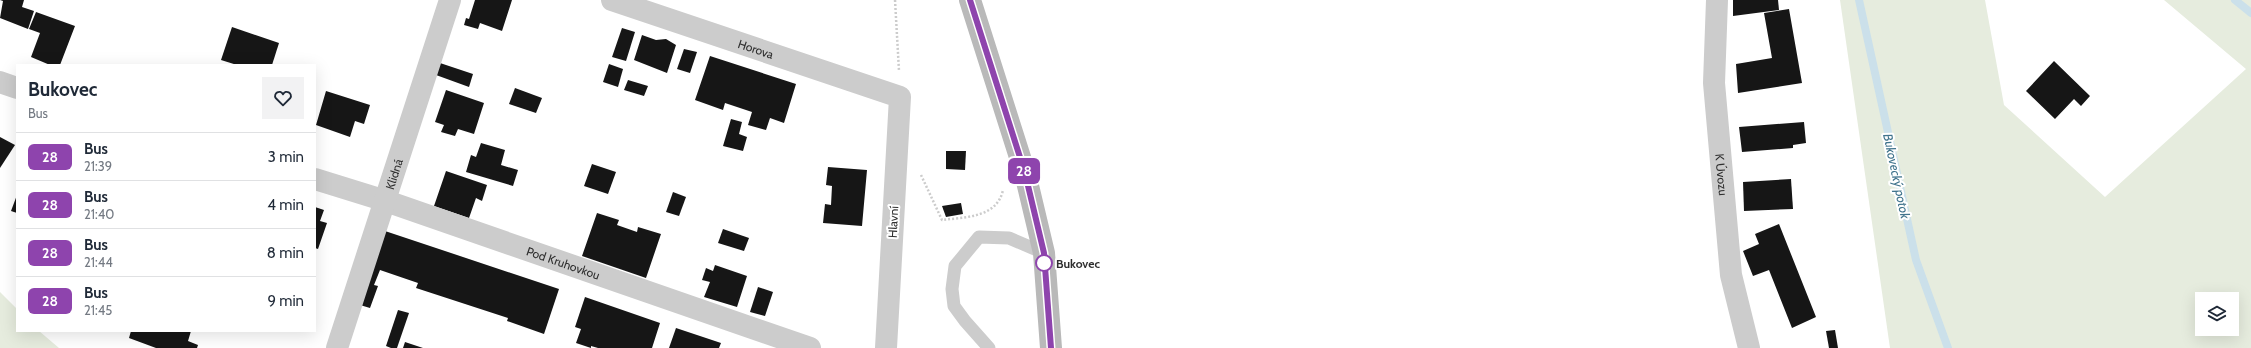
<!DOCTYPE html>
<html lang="en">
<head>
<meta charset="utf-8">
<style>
	:root { --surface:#fff; --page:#f2f2f3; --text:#1f2937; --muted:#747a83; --line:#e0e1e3 }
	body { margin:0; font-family:Cabin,sans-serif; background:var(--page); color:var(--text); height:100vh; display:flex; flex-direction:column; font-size:15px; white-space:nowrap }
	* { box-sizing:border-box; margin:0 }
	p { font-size:13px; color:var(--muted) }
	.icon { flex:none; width:22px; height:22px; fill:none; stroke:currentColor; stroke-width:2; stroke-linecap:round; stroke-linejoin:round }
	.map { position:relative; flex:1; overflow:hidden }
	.panel { position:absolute; left:16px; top:64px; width:300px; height:268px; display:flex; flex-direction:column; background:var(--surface); border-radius:0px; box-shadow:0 4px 16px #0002 }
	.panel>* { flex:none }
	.badge { padding:0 8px; border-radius:6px; font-size:14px; line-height:26px }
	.tools { position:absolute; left:2195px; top:292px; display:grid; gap:8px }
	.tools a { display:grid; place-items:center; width:44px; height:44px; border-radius:0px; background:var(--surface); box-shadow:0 4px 16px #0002; font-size:20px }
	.map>.badge { position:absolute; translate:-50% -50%; box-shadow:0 0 0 2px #fff }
	.round { display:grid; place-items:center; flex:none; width:42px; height:42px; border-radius:0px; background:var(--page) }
	.headline { display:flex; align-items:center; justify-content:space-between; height:68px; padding:0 12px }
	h1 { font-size:19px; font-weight:800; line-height:30px }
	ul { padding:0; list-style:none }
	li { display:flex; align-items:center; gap:12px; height:48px; padding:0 12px; border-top:1px solid var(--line) }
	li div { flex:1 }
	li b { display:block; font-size:15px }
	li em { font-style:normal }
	li .badge { min-width:44px; font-weight:700; text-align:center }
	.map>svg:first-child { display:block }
	.green { fill:#e6ecde; fill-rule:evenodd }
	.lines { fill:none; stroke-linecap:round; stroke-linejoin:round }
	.stream { stroke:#cbe0ea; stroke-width:8 }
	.building { fill:#161616 }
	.path { stroke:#ccc; stroke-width:2.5; stroke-dasharray:2 2; stroke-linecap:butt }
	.lane { stroke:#ccc; stroke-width:13 }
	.street { stroke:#ccc; stroke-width:22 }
	.secondary { stroke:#b9b9b9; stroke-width:22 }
	.line-casing { stroke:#fff; stroke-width:9 }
	.line { stroke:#8e44ad; stroke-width:6 }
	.stop-dot { fill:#fff; stroke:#8e44ad; stroke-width:2 }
	.labels { text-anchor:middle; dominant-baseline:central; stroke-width:4; stroke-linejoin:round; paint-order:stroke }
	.street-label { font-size:12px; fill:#2f2f2f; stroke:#fff }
	.stop-label { font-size:12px; font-weight:bold; fill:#2f2f2f; stroke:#fff; text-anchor:start }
	.water-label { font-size:13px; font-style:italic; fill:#41748d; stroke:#fff }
</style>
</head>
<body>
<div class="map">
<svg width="2251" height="348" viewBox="0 0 2251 348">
	<rect width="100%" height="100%" fill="#fff"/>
	<g class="green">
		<path d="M1840,0H1985L2004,105L2105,197L2246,69L2164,0H2251V348H1890ZM2202,299H2232V329H2202Z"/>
		<polygon points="0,292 17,309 17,331 39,331 59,348 0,348"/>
	</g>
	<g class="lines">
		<g class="stream">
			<polyline points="1859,0 1916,260 1948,348"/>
			<polyline points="2235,0 2251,13"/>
		</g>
	</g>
	<g class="building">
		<polygon points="0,0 24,0 22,7 34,11 28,29 0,18 3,1"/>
		<polygon points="475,0 512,0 502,31 480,23 478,29 464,25 466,18 469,19"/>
		<polygon points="1733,0 1778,0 1779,10 1733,16"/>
		<polygon points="1789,9 1802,83 1738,93 1736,64 1772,58 1764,13"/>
		<polygon points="36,12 75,26 60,65 50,65 31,57 40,33 29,29"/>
		<polygon points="232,27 279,43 272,65 237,65 221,60"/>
		<polygon points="622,28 635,32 626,61 612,57"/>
		<polygon points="642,35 656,40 666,39 676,45 667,73 634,60"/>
		<polygon points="684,49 697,52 690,73 677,69"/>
		<polygon points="710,56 796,84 784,123 770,118 766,130 748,125 752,112 725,103 723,110 695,100"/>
		<polygon points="2054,61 2090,96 2081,106 2074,99 2055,119 2026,91"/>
		<polygon points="440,63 473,74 469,87 436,75"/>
		<polygon points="609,64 623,69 618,87 603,82"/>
		<polygon points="628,80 648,86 644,96 624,90"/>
		<polygon points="515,88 542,98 536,113 509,104"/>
		<polygon points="446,90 484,103 474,134 458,129 455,136 441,132 444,125 435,122"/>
		<polygon points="326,91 370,105 364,124 355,121 350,137 316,125"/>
		<polygon points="731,119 742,122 739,134 747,137 743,151 723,146"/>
		<polygon points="1804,122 1806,143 1793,145 1793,148 1742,152 1739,127"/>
		<polygon points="0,137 15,145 0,168"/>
		<polygon points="481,143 505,150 501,165 518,170 513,186 466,172 471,155 476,157"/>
		<polygon points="946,151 966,151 965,170 946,169"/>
		<polygon points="592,164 616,172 608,194 584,186"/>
		<polygon points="828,167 867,170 862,226 823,223 825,204 831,205 832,186 826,185"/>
		<polygon points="446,171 487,185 482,201 476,198 469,218 434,206"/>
		<polygon points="1791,179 1793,209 1744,211 1743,182"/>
		<polygon points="673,192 686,197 679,216 666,212"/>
		<polygon points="17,195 17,213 11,211"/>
		<polygon points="961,203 963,214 946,217 942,206"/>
		<polygon points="315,207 324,210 320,221 327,223 318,249 315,248"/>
		<polygon points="597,213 619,220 617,225 637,232 638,227 661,234 646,278 582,256"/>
		<polygon points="1779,224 1816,317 1792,328 1769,270 1753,276 1743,251 1759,244 1755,234"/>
		<polygon points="723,229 749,238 744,251 718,243"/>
		<polygon points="385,231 559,289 544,334 507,321 508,318 416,288 418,283 380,270 374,285 378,286 370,308 360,305"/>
		<polygon points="715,265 747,276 737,307 704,297 710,282 702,280 706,268 713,271"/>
		<polygon points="758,287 773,292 765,316 750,312"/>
		<polygon points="585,297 660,323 652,348 598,348 591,346 591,348 576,343 581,329 575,327"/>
		<polygon points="398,310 409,313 397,348 391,348 386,346"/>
		<polygon points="676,328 721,343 719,348 669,348"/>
		<polygon points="1835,330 1838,348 1829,348 1826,331"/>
		<polygon points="131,331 191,331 188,341 198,345 197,348 156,348 129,338"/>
		<polygon points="405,342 423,348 403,348"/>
	</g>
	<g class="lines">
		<g class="path">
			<polyline points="895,0 899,71"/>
			<path d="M921,175L942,220C965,217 997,218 1003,190"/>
		</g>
		<polyline class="lane" points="989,348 965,321 954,306 952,289 955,266 979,237 1009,238 1044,253"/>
		<g class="street">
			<path id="s1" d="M612,0L900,97L886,348"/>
			<path id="s2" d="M1717,0L1714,83L1731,275L1749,348"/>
			<polyline points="0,82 17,88"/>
			<path id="s3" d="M315,179L386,201L810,348"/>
			<path id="s4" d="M337,348L450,0"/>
		</g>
		<polyline class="secondary" points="970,0 1025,173 1044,253 1051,348"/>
	</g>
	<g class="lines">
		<g class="line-casing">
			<polyline id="line" points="970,0 1025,173 1044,253 1051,348"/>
		</g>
		<use href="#line" class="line"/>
	</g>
	<circle class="stop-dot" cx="1044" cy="263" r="8"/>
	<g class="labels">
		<g class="street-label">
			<text stroke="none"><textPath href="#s1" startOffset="152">Horova</textPath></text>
			<text stroke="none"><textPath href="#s4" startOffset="183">Klidná</textPath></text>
			<text stroke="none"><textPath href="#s2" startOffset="175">K Úvozu</textPath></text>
			<text transform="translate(893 222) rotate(-87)">Hlavní</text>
			<text stroke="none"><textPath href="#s3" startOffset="262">Pod Kruhovkou</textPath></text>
		</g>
		<g class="stop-label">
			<text x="1056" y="263">Bukovec</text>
		</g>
		<g class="water-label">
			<text transform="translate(1897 176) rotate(78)">Bukovecký potok</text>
		</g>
	</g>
</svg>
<div class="tools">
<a><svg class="icon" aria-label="layers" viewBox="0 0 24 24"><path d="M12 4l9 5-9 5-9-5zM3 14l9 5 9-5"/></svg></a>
</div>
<b class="badge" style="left:1024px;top:171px;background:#8e44ad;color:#fff">28</b>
<section class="panel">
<div class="headline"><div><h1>Bukovec</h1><p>Bus</p></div><a class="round"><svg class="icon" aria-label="heart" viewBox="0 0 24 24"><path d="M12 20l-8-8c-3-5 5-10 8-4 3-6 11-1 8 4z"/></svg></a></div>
<ul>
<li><span class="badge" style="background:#8e44ad;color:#fff">28</span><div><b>Bus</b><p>21:39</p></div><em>3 min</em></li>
<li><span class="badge" style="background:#8e44ad;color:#fff">28</span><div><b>Bus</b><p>21:40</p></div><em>4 min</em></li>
<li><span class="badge" style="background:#8e44ad;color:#fff">28</span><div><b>Bus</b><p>21:44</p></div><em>8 min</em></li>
<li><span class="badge" style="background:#8e44ad;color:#fff">28</span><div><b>Bus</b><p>21:45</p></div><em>9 min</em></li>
</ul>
</section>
</div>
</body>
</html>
